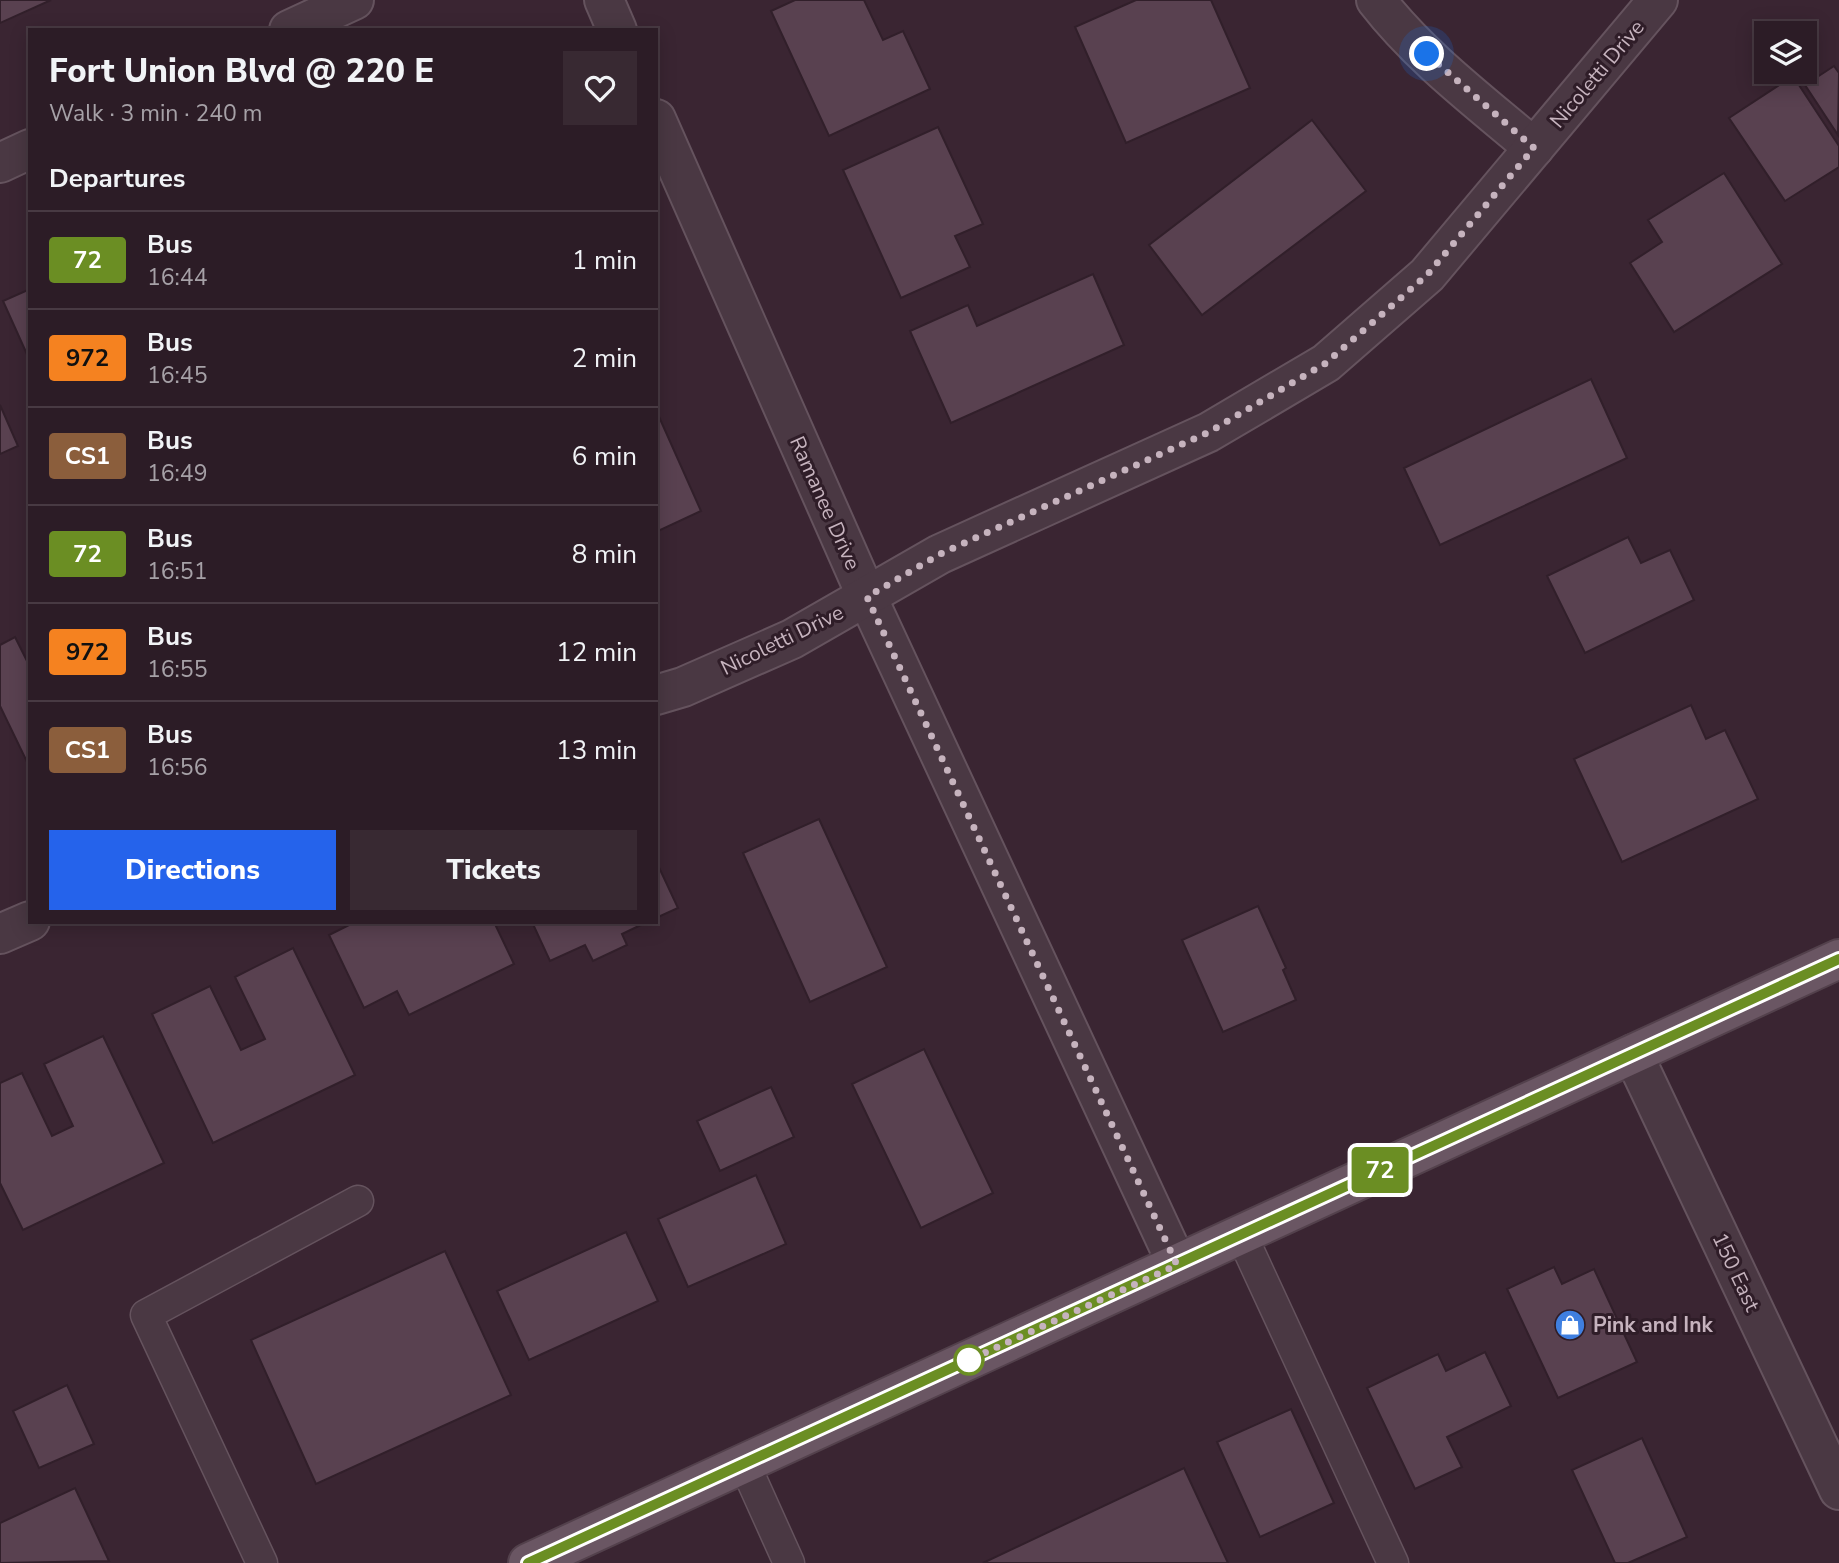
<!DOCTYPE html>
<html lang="en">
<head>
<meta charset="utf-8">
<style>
	:root { --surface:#2c1c26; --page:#382932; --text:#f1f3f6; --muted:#a6a1a7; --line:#483a43; --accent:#2563eb }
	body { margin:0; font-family:"Nunito Sans",sans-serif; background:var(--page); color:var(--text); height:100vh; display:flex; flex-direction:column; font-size:26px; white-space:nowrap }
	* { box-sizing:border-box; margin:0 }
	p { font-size:23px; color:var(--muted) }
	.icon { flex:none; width:38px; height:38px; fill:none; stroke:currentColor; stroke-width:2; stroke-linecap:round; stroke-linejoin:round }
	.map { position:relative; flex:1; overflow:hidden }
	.side { position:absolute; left:28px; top:28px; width:630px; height:896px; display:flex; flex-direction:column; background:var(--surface); border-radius:0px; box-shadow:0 4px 18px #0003,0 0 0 2px var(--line) }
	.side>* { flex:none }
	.badge { padding:0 14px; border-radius:5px; font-size:24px; line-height:46px }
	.fabs { position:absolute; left:1754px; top:21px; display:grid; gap:14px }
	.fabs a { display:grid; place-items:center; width:63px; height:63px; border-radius:0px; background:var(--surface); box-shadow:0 4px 18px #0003,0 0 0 2px var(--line); font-size:35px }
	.you { position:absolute; width:35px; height:35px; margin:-18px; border:5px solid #fff; border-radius:50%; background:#1a73e8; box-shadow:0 0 0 10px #1a73e833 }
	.map>.badge { position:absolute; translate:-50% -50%; box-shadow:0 0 0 4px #fff }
	h2 { padding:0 21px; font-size:26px; line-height:63px }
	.round { display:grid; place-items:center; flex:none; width:74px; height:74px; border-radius:0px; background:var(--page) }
	.headline { display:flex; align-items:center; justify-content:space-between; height:119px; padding:0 21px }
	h1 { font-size:33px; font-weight:800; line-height:52px }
	.button { display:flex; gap:14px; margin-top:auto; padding:14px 21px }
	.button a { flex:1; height:80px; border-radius:0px; background:var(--accent); color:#fff; font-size:28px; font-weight:800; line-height:80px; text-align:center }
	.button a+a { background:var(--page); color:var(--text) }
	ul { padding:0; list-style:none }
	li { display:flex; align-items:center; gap:21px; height:98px; padding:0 21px; border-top:2px solid var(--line) }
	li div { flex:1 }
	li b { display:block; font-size:26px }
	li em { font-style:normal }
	li .badge { min-width:77px; font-weight:700; text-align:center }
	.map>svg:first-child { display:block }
	.building { fill:#594150; stroke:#311f2a; stroke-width:2 }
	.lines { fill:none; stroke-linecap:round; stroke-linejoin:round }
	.service-casing { stroke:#65535e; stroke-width:33 }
	.minor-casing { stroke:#65535e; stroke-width:42 }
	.primary-casing { stroke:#53414c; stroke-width:42 }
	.service { stroke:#4a3843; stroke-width:30 }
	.minor { stroke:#4a3843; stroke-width:38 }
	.primary { stroke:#6a5663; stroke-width:38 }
	.line-casing { stroke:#fff; stroke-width:16 }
	.line { stroke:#6b8e23; stroke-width:10 }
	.walk { stroke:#c6b3be; stroke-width:7; stroke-dasharray:0 12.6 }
	.stop-dot { fill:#fff; stroke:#6b8e23; stroke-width:3.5 }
	.labels { text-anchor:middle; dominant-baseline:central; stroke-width:6; stroke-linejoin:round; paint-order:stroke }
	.street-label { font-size:21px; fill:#c6b3be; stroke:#2f1d28 }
	.poi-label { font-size:21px; font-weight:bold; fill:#c6b3be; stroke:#2f1d28; text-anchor:start }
</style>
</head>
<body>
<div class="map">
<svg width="1839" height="1563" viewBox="0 0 1839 1563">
	<rect width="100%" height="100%" fill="#3a2532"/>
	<g class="building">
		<polygon points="0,0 51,0 0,23"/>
		<polygon points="795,0 864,0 883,40 903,31 930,89 829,136 771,11"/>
		<polygon points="1136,0 1211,0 1250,88 1126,143 1075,27"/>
		<polygon points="1834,66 1839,73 1838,135 1805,85"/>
		<polygon points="1793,76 1839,146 1839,167 1785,201 1729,118"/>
		<polygon points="1312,120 1366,191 1202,315 1149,245"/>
		<polygon points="938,127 983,224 955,236 970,267 901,298 843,170"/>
		<polygon points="1724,173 1782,264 1674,332 1630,263 1662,242 1648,220"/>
		<polygon points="1093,274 1124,345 951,423 910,331 968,305 977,326"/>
		<polygon points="30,289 30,361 3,301"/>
		<polygon points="1591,379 1627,458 1440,545 1404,468"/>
		<polygon points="0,405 18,446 0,454"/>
		<polygon points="656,410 701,511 656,532"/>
		<polygon points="1628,537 1641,563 1670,550 1694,600 1585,653 1547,576"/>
		<polygon points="15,637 30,667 30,768 0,706 0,645"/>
		<polygon points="1691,705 1706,739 1725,730 1758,799 1622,862 1574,759"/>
		<polygon points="819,819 887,967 810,1002 743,853"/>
		<polygon points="656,861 678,908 656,918"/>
		<polygon points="1258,906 1286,968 1283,970 1296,1000 1223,1032 1182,940"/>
		<polygon points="355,922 494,922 514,964 409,1015 397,991 364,1008 329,935"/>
		<polygon points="532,922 647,922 622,934 627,945 593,961 585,945 550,961"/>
		<polygon points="293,948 355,1075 213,1143 152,1014 210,986 241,1050 265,1039 235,977"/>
		<polygon points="103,1036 164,1163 23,1230 0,1183 0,1083 22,1073 52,1136 73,1126 44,1064"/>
		<polygon points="924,1049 993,1193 921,1228 852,1084"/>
		<polygon points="771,1087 794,1137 720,1171 697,1121"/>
		<polygon points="756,1175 786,1244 688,1287 658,1219"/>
		<polygon points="626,1232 658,1301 529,1360 497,1291"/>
		<polygon points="445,1251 511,1395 316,1484 251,1340"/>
		<polygon points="1554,1267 1562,1284 1594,1269 1637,1362 1558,1398 1507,1289"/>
		<polygon points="1485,1352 1511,1406 1447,1437 1462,1467 1415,1489 1367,1388 1438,1354 1446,1371"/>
		<polygon points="67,1385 94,1444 39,1468 13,1411"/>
		<polygon points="1291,1409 1334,1503 1260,1537 1217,1442"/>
		<polygon points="1642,1438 1687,1537 1628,1563 1615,1563 1572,1470"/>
		<polygon points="1184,1468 1228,1563 983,1563"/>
		<polygon points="75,1488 109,1561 0,1563 0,1523"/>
	</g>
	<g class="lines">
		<g class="service-casing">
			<g id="service">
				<polyline points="1241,1234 1393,1563"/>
				<polyline points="744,1463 789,1563"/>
				<polyline points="262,1563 146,1315 358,1201"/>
			</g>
		</g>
		<g class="minor-casing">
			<g id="minor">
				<polyline points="604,0 617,30"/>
				<path d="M1376,0C1420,57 1480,102 1534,148"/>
				<polyline points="289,30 354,0"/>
				<polyline points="656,119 867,597 1177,1264"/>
				<polyline points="0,163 30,149"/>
				<polyline points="656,695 683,687 792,639 940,554 1209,432 1326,363 1427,275 1658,0"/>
				<polyline points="0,934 30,921"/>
				<polyline points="1633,1054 1839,1490"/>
			</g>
		</g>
		<g class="primary-casing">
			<polyline id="primary" points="528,1563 1839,959"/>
		</g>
		<use href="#service" class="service"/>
		<use href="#minor" class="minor"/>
		<use href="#primary" class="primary"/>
	</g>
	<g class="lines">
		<g class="line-casing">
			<polyline id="line" points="528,1563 1839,959"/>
		</g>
		<use href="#line" class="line"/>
		<polyline class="walk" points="969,1360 960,1364 1177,1265 867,597 940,554 1209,432 1326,363 1427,275 1534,148 1427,54"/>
	</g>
	<defs>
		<g id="shop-disc" transform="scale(1.575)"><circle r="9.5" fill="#3f7fe0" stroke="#2f1d28"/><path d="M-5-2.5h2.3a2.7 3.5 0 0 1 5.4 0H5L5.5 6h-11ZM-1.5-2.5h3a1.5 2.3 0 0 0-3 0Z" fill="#fff"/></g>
	</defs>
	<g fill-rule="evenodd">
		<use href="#shop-disc" x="1570" y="1325"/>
	</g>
	<circle class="stop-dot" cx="969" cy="1360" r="14"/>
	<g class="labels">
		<g class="street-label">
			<text transform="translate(1597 74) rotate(-50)">Nicoletti Drive</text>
			<text transform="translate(825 503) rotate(66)">Ramanee Drive</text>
			<text transform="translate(782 640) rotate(-26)">Nicoletti Drive</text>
			<text transform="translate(1736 1272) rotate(65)">150 East</text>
		</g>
		<g class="poi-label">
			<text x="1593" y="1325">Pink and Ink</text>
		</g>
	</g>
</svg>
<div class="fabs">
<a><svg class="icon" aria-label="layers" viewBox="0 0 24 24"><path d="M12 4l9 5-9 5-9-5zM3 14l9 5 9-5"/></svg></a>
</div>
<div class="you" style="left:1427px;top:54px"></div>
<b class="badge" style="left:1380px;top:1170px;background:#6b8e23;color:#fff">72</b>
<section class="side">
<div class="headline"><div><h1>Fort Union Blvd @ 220 E</h1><p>Walk · 3 min · 240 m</p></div><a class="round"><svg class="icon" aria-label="heart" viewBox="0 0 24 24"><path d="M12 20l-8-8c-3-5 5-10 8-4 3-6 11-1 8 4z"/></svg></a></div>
<h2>Departures</h2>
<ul>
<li><span class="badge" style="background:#6b8e23;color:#fff">72</span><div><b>Bus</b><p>16:44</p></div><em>1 min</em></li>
<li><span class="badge" style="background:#f58220;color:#111">972</span><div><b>Bus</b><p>16:45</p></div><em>2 min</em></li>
<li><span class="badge" style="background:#8b5e3c;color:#fff">CS1</span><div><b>Bus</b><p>16:49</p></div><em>6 min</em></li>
<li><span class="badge" style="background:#6b8e23;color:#fff">72</span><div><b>Bus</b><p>16:51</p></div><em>8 min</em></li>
<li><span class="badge" style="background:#f58220;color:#111">972</span><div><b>Bus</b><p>16:55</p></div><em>12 min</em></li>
<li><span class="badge" style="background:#8b5e3c;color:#fff">CS1</span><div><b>Bus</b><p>16:56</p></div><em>13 min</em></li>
</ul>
<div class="button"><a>Directions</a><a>Tickets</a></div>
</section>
</div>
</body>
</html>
